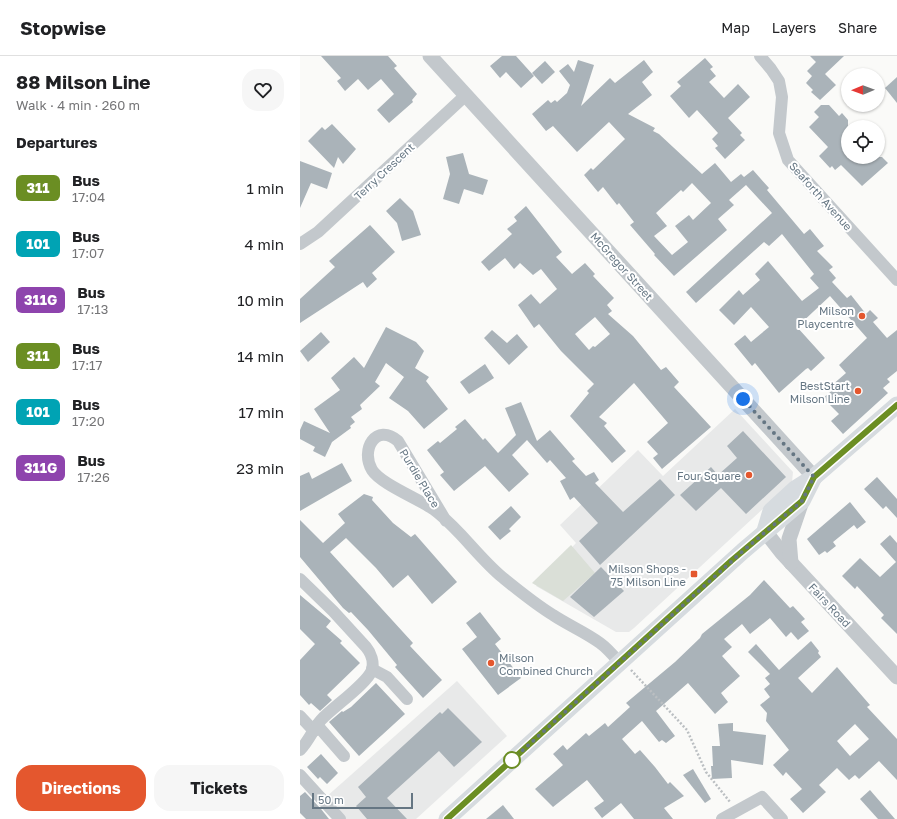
<!DOCTYPE html>
<html lang="en">
<head>
<meta charset="utf-8">
<style>
	:root { --surface:#fff; --page:#f6f6f6; --text:#202124; --muted:#757577; --line:#e0e0e0; --accent:#e4572e }
	body { margin:0; font-family:"Golos Text",sans-serif; background:var(--page); color:var(--text); height:100vh; display:flex; flex-direction:column; font-size:15px; white-space:nowrap }
	* { box-sizing:border-box; margin:0 }
	p { font-size:13px; color:var(--muted) }
	.icon { flex:none; width:22px; height:22px; fill:none; stroke:currentColor; stroke-width:2; stroke-linecap:round; stroke-linejoin:round }
	.map { position:relative; flex:1; overflow:hidden }
	.side { display:flex; flex-direction:column; background:var(--surface); width:300px }
	.side>* { flex:none }
	.badge { padding:0 8px; border-radius:6px; font-size:14px; line-height:26px }
	.needle { width:26px; rotate:269deg }
	.controls { position:absolute; left:541px; top:12px; display:grid; gap:8px }
	.controls a { display:grid; place-items:center; width:44px; height:44px; border-radius:50%; background:var(--surface); box-shadow:0 1px 3px #0004; font-size:20px }
	.scale { position:absolute; left:12px; bottom:10px; width:101px; box-sizing:border-box; padding-left:4px; border:2px solid #657683; border-top:0; font-size:11px; line-height:14px; white-space:nowrap; color:#657683; -webkit-text-stroke:3px #fff; paint-order:stroke }
	.you { position:absolute; width:20px; height:20px; margin:-10px; border:3px solid #fff; border-radius:50%; background:#1a73e8; box-shadow:0 0 0 6px #1a73e833 }
	.map>.badge { position:absolute; translate:-50% -50%; box-shadow:0 0 0 2px #fff }
	h2 { padding:0 16px; font-size:15px; line-height:36px }
	.round { display:grid; place-items:center; flex:none; width:42px; height:42px; border-radius:16px; background:var(--page) }
	.head { display:flex; align-items:center; justify-content:space-between; height:68px; padding:0 16px }
	h1 { font-size:19px; font-weight:700; line-height:30px }
	.action { display:flex; gap:8px; margin-top:auto; padding:8px 16px }
	.action a { flex:1; height:46px; border-radius:16px; background:var(--accent); color:#fff; font-size:16px; font-weight:700; line-height:46px; text-align:center }
	.action a+a { background:var(--page); color:var(--text) }
	ul { padding:0; list-style:none }
	li { display:flex; align-items:center; gap:12px; height:56px; padding:0 16px }
	li div { flex:1 }
	li b { display:block; font-size:15px }
	li em { font-style:normal }
	li .badge { min-width:44px; font-weight:700; text-align:center }
	header { display:flex; align-items:center; gap:24px; box-sizing:border-box; height:56px; padding:0 20px; background:var(--surface); border-bottom:1px solid var(--line) }
	header strong { font-size:19px }
	nav { display:flex; gap:22px; margin-inline-start:auto; font-size:14px }
	main { display:flex; flex:1; min-height:0 }
	.map>svg:first-child { display:block }
	.built { fill:#e8e9e9 }
	.green { fill:#dadfd7 }
	.building { fill:#aab3b9; fill-rule:evenodd }
	.lines { fill:none; stroke-linecap:round; stroke-linejoin:round }
	.path { stroke:#bbbfc2; stroke-width:2.5; stroke-dasharray:2 2; stroke-linecap:butt }
	.minor { stroke:#c3c8cc; stroke-width:12 }
	.tertiary { stroke:#c3c8cc; stroke-width:15 }
	.secondary { stroke:#d6dbdf; stroke-width:17 }
	.line-casing { stroke:#fff; stroke-width:9 }
	.line { stroke:#6b8e23; stroke-width:6 }
	.walk { stroke:#657683; stroke-width:4; stroke-dasharray:0 7.2 }
	.poi-dot { fill:#e4572e; stroke:#fff; stroke-width:1.5 }
	.stop-dot { fill:#fff; stroke:#6b8e23; stroke-width:2 }
	.labels { text-anchor:middle; dominant-baseline:central; stroke-width:4; stroke-linejoin:round; paint-order:stroke }
	.street-label { font-size:11px; fill:#657683; stroke:#fff }
	.poi-label { font-size:11px; fill:#657683; stroke:#fff; text-anchor:end }
</style>
</head>
<body>
<header>
<strong>Stopwise</strong>
<nav><a>Map</a><a>Layers</a><a>Share</a></nav>
</header>
<main>
<section class="side">
<div class="head"><div><h1>88 Milson Line</h1><p>Walk · 4 min · 260 m</p></div><a class="round"><svg class="icon" aria-label="heart" viewBox="0 0 24 24"><path d="M12 20l-8-8c-3-5 5-10 8-4 3-6 11-1 8 4z"/></svg></a></div>
<h2>Departures</h2>
<ul>
<li><span class="badge" style="background:#6b8e23;color:#fff">311</span><div><b>Bus</b><p>17:04</p></div><em>1 min</em></li>
<li><span class="badge" style="background:#00a3b4;color:#fff">101</span><div><b>Bus</b><p>17:07</p></div><em>4 min</em></li>
<li><span class="badge" style="background:#8e44ad;color:#fff">311G</span><div><b>Bus</b><p>17:13</p></div><em>10 min</em></li>
<li><span class="badge" style="background:#6b8e23;color:#fff">311</span><div><b>Bus</b><p>17:17</p></div><em>14 min</em></li>
<li><span class="badge" style="background:#00a3b4;color:#fff">101</span><div><b>Bus</b><p>17:20</p></div><em>17 min</em></li>
<li><span class="badge" style="background:#8e44ad;color:#fff">311G</span><div><b>Bus</b><p>17:26</p></div><em>23 min</em></li>
</ul>
<div class="action"><a>Directions</a><a>Tickets</a></div>
</section>
<div class="map">
<svg width="597" height="763" viewBox="0 0 597 763">
	<rect width="100%" height="100%" fill="#fafaf8"/>
	<g class="built">
		<polygon points="435,353 493,416 492,426 334,572 329,576 316,576 236,530 276,487 260,469 338,394 363,420"/>
		<polygon points="157,625 207,680 116,763 44,763 25,742"/>
	</g>
	<polygon class="green" points="271,489 295,517 263,545 232,527"/>
	<g class="building">
		<polygon points="21,0 88,0 97,10 94,12 117,38 112,44 113,46 89,67 77,54 94,38 81,23 68,34 58,23 45,35 37,25 41,22"/>
		<polygon points="202,0 216,0 234,20 221,32 206,16 200,22 190,10"/>
		<polygon points="510,0 544,0 525,18 536,29 520,44 511,36 513,34 506,27 512,20 507,15 516,6"/>
		<polygon points="405,2 413,11 410,13 416,20 409,26 424,42 438,28 450,41 428,62 442,77 440,79 445,84 425,103 415,92 418,90 412,83 418,77 397,54 389,62 370,40 381,30 377,26"/>
		<path d="M278,4L294,9L281,50L310,22L315,27L344,4L353,16L342,26L352,39L328,58L355,72L353,75L359,78L402,118L415,107L431,126L441,118L444,121L453,114L469,132L467,134L504,178L510,173L524,190L517,195L533,211L529,214L536,222L532,226L547,242L551,239L566,258L570,254L578,262L573,266L587,282L597,274V315L587,323L590,326L583,332L588,337L543,378L531,365L539,358L523,342L534,333L531,330L546,317L539,309L567,282L530,240L497,271L525,302L511,315L508,312L506,313L479,337L455,307L452,310L434,288L445,279L451,286L469,271L451,251L434,269L419,254L439,234L443,239L460,224L455,218L468,205L502,245L519,232L510,222L514,218L482,178L469,190L464,186L396,247L386,236L472,157L446,129L429,144L434,149L418,163L427,174L374,220L354,199L355,198L330,169L334,166L319,147L317,149L303,131L298,136L284,119L291,112L293,114L325,83L309,66L277,96L253,70L246,75L232,58L248,44L251,47L255,44L257,46L267,37L270,29L259,15L268,8L274,16ZM392,127L411,147L393,164L389,159L375,170L388,186L372,199L354,180L367,170L356,157L381,134L383,136Z"/>
		<polygon points="245,5 255,16 242,28 232,17"/>
		<polygon points="597,21 597,47 585,32"/>
		<polygon points="521,49 529,49 539,60 542,57 548,64 548,101 582,101 588,107 562,130 541,109 535,114 532,110 530,112 519,100 528,91 509,71 519,61 514,56"/>
		<polygon points="32,68 56,93 43,108 38,101 34,112 8,85 22,71 25,74"/>
		<polygon points="163,97 169,118 188,124 183,139 164,133 159,148 143,143 150,118 146,101"/>
		<polygon points="0,105 32,117 27,133 11,127 0,152"/>
		<polygon points="100,142 113,155 121,179 102,185 97,167 86,155"/>
		<path d="M226,150L262,196L256,201L272,218L285,207L295,218L293,220L314,242L307,249L312,255L308,258L333,280L361,314L366,311L379,326L374,331L411,371L362,413L353,402L358,398L347,386L368,367L334,327L299,361L307,367L304,370L326,395L312,407L270,360L289,337L287,335L294,328L261,295L239,268L234,272L218,249L231,238L240,248L257,233L241,213L233,219L220,207L214,213L205,202L189,215L181,206L212,178L207,173L217,165L214,161ZM295,261L310,278L295,291L293,290L289,294L275,278Z"/>
		<polygon points="70,169 95,196 72,217 77,223 67,232 63,226 0,267 0,243 35,211 29,205"/>
		<polygon points="86,271 116,286 124,295 115,312 129,321 126,325 148,353 124,373 108,355 89,342 104,321 86,307 75,326 80,330 60,349 62,353 51,361 55,366 50,370 51,372 32,386 25,401 13,395 15,391 0,383 0,374 4,365 30,377 14,353 40,334 31,322 54,301 64,312"/>
		<polygon points="192,274 207,287 217,278 228,291 209,309 184,282"/>
		<polygon points="21,276 30,286 8,306 0,295"/>
		<polygon points="185,308 194,322 169,338 160,326"/>
		<polygon points="221,346 237,385 250,374 275,403 272,405 286,420 294,416 299,424 295,427 323,456 360,423 375,439 300,509 279,485 298,467 274,441 270,444 260,425 266,422 250,404 247,407 227,384 212,399 229,418 209,436 185,410 154,435 140,419 144,416 127,394 138,385 140,387 157,373 155,371 165,363 183,384 185,382 198,397 216,379 205,352"/>
		<polygon points="443,375 486,421 446,458 421,432 396,455 380,439 411,411 418,419 437,402 427,390"/>
		<polygon points="42,407 52,425 0,455 0,420 9,416 12,423"/>
		<polygon points="577,421 597,443 597,462 586,450 583,453 564,433"/>
		<polygon points="64,438 73,441 72,444 93,467 111,481 115,478 157,526 132,548 108,519 93,532 76,512 46,482 30,496 113,587 110,590 142,624 123,642 95,611 97,609 68,574 51,556 49,557 43,552 0,501 0,464 23,487 45,467 38,458"/>
		<polygon points="550,446 566,466 557,473 554,469 533,486 536,490 527,497 525,495 519,499 507,483"/>
		<polygon points="211,450 221,461 209,473 211,475 200,484 188,471"/>
		<polygon points="590,479 597,487 597,578 581,562 584,559 557,530 555,533 542,520 560,502 580,521 596,506 580,488"/>
		<polygon points="301,511 324,535 294,561 270,541"/>
		<polygon points="464,524 490,552 493,550 505,563 501,566 509,575 498,584 491,576 486,581 470,562 450,578 442,568 424,583 432,591 422,600 440,620 421,637 428,646 415,658 388,627 356,655 375,680 366,687 362,684 359,686 342,665 322,683 335,698 340,694 355,711 368,728 370,726 384,740 364,752 373,763 334,763 321,747 302,762 294,752 304,745 287,724 253,751 235,733 263,709 253,698 263,689 267,694 286,677 289,680 305,667 308,671 330,651 326,647 375,606 400,582 402,578 450,539"/>
		<polygon points="0,539 31,565 26,571 42,585 40,587 60,607 27,639 32,644 20,655 11,647 9,649 0,639 0,604 15,588 0,573"/>
		<polygon points="180,556 201,583 195,588 221,622 198,639 162,593 177,581 166,567"/>
		<path d="M511,585L519,595L518,597L521,601L498,622L512,637L537,611L570,649L567,651L597,683V724L579,705L559,723L555,719L549,724L537,712L519,729L526,736L503,757L490,743L502,733L486,716L483,720L473,709L489,694L466,665L467,657L460,649L470,641L464,633L470,628L465,622L470,618L448,596L456,588L479,614ZM555,668L569,683L550,700L537,685Z"/>
		<polygon points="76,627 105,658 59,700 29,666 42,655 43,656 51,651"/>
		<polygon points="148,652 182,686 154,711 139,695 87,742 107,763 67,763 56,750 66,741 58,731 140,656 142,658"/>
		<polygon points="433,667 433,675 466,679 463,709 431,704 432,722 412,723 411,710 413,710 412,690 420,690 418,668"/>
		<polygon points="21,698 38,717 27,728 20,721 18,723 7,711"/>
		<polygon points="393,713 411,743 405,747 383,719"/>
		<polygon points="570,734 595,763 578,763 560,743"/>
		<polygon points="5,736 21,753 29,763 6,763 0,757 0,740"/>
		<polygon points="203,749 214,763 186,763"/>
	</g>
	<g class="lines">
		<polyline class="path" points="331,614 387,674 406,716 430,746"/>
		<g class="minor">
			<polyline points="460,0 471,13 479,25 482,41 479,77 488,104 597,224"/>
			<polyline points="0,188 18,176 166,39"/>
			<path d="M146,465L98,385C76,366 60,394 72,414C81,428 117,442 133,453C159,472 177,500 202,521C218,534 235,548 253,559C268,569 285,576 300,587C307,592 313,599 319,606"/>
			<path d="M0,523L33,555L66,591C71,597 74,606 72,614C67,628 33,651 21,664C13,673 9,685 0,694"/>
			<polyline points="72,613 87,621 107,643"/>
			<polyline points="0,660 14,675"/>
			<polyline points="17,669 44,700"/>
			<polyline points="0,719 40,763"/>
			<polyline points="422,763 462,741 482,763"/>
		</g>
		<g class="tertiary">
			<polyline points="130,0 514,421"/>
			<polyline points="465,475 482,497 597,621"/>
			<polyline points="491,507 489,483 502,445"/>
		</g>
		<g class="secondary">
			<polyline points="465,475 471,455 495,433 514,421 597,349"/>
			<polyline points="147,763 443,495 502,445 514,421"/>
		</g>
	</g>
	<g class="lines">
		<g class="line-casing">
			<polyline id="line" points="147,763 431,505 502,445 514,421 597,349"/>
		</g>
		<use href="#line" class="line"/>
		<polyline class="walk" points="212,704 443,495 502,445 514,421 443,343"/>
	</g>
	<g class="poi-dot">
		<circle cx="562" cy="260" r="4"/>
		<circle cx="558" cy="335" r="4"/>
		<circle cx="449" cy="419" r="4"/>
		<rect x="390" y="514" width="8" height="8" rx="2"/>
		<circle cx="191" cy="607" r="4"/>
	</g>
	<circle class="stop-dot" cx="212" cy="704" r="8"/>
	<g class="labels">
		<g class="street-label">
			<text transform="translate(84 115) rotate(-43)">Terry Crescent</text>
			<text transform="translate(521 140) rotate(48)">Seaforth Avenue</text>
			<text transform="translate(322 210) rotate(48)">McGregor Street</text>
			<text transform="translate(120 422) rotate(59)">Purdie Place</text>
			<text transform="translate(530 549) rotate(47)">Fairs Road</text>
		</g>
		<g class="poi-label">
			<text x="554" y="254">Milson<tspan x="554" dy="13">Playcentre</tspan></text>
			<text x="550" y="329">BestStart<tspan x="550" dy="13">Milson Line</tspan></text>
			<text x="441" y="419">Four Square</text>
			<text x="386" y="512">Milson Shops -<tspan x="386" dy="13">75 Milson Line</tspan></text>
			<text x="199" y="601" text-anchor="start">Milson<tspan x="199" dy="13">Combined Church</tspan></text>
		</g>
	</g>
</svg>
<div class="controls">
<a><svg class="needle" viewBox="-14 -14 28 28"><path d="M0-13l5 13h-10z" fill="#e53935"/><path d="M0 13l5-13h-10z" fill="#757577"/></svg></a>
<a><svg class="icon" aria-label="locate" viewBox="0 0 24 24"><circle cx="12" cy="12" r="6"/><path d="M12 2v4M12 18v4M2 12h4M18 12h4"/></svg></a>
</div>
<div class="scale">50 m</div>
<div class="you" style="left:443px;top:343px"></div>
</div>
</main>
</body>
</html>
